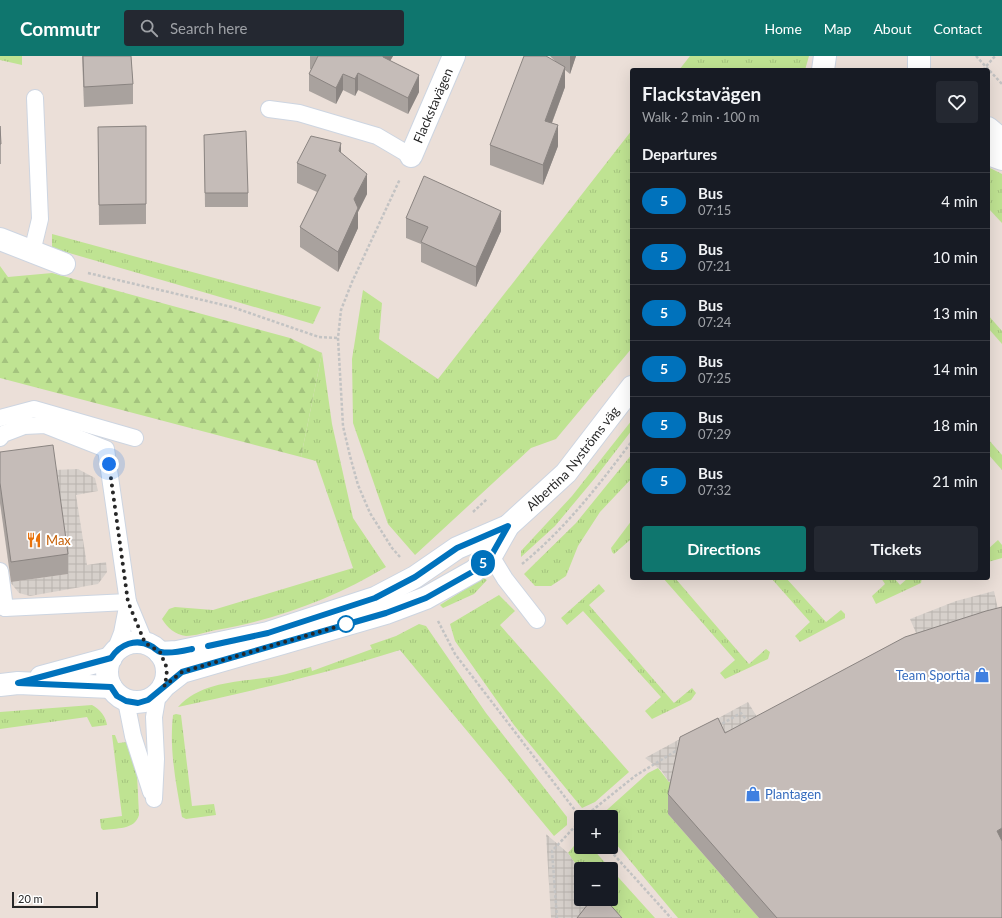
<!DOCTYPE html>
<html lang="en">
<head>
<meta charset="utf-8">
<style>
	:root { --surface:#171b24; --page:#242831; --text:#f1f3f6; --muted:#9ea1a6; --line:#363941; --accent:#0f766e }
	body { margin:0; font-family:Lato,sans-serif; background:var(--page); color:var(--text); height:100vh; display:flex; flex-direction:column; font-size:15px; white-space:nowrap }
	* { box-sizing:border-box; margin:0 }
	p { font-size:13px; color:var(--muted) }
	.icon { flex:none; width:22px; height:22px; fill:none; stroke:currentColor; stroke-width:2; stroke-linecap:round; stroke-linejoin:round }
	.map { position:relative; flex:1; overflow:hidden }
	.side { position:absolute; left:630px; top:12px; width:360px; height:512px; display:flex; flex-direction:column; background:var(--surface); border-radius:4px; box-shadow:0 4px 16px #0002 }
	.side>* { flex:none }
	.badge { padding:0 8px; border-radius:13px; font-size:14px; line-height:26px }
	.tools { position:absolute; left:574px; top:754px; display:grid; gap:8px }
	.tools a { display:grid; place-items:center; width:44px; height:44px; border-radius:4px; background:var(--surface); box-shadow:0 4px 16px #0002; font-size:20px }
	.scale { position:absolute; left:12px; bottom:10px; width:86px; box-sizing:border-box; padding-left:4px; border:2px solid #272727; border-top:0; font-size:11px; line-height:14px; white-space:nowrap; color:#272727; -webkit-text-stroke:3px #fff; paint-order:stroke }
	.you { position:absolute; width:20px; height:20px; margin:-10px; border:3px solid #fff; border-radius:50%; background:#1a73e8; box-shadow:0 0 0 6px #1a73e833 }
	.map>.badge { position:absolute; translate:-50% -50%; box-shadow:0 0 0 2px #fff }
	h2 { padding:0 12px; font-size:15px; line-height:36px }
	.round { display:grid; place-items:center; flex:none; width:42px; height:42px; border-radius:4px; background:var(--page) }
	.headline { display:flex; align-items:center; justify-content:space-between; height:68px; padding:0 12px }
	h1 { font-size:19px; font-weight:700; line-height:30px }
	.primary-button { display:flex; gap:8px; margin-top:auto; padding:8px 12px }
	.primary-button a { flex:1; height:46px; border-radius:4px; background:var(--accent); color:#fff; font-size:16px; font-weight:700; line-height:46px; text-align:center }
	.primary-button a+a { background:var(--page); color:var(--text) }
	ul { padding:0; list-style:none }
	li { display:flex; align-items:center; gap:12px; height:56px; padding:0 12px; border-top:1px solid var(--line) }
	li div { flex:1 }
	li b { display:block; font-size:15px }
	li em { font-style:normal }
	li .badge { min-width:44px; font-weight:700; text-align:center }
	header { display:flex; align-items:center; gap:24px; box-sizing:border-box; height:56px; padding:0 20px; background:var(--accent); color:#fff }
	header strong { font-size:19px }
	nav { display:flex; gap:22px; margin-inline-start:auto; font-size:14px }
	.search { width:280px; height:36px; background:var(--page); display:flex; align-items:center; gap:10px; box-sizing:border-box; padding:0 14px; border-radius:4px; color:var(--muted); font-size:15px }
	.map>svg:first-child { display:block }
	.grass { fill:url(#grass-tufts) }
	.forest { fill:url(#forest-firs) }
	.plaza { fill:url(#plaza-grid) }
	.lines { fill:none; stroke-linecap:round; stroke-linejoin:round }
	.lane-casing { stroke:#cdd5e1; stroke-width:18 }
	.street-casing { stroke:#cdd5e1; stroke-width:24 }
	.path { stroke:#c3c3c3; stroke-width:2.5; stroke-dasharray:3 2; stroke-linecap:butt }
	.lane { stroke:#fff; stroke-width:16 }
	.street { stroke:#fff; stroke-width:22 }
	.wall { fill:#a9a29e }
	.shaded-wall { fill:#8a8481 }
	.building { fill:#c5bcb8; stroke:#8a8481 }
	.line-casing { stroke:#fff; stroke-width:9 }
	.line { stroke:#0072bc; stroke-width:6 }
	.walk { stroke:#272727; stroke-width:4; stroke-dasharray:0 7.2 }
	.stop-dot { fill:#fff; stroke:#0072bc; stroke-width:2 }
	.labels { text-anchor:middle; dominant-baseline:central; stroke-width:4; stroke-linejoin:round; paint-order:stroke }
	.street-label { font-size:13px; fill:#272727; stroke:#fff }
	.food-label { font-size:13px; fill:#c56008; stroke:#fff; text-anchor:start }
	.shop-label { font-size:13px; fill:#366cbe; stroke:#fff; text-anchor:end }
</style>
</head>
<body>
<header>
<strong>Commutr</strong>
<div class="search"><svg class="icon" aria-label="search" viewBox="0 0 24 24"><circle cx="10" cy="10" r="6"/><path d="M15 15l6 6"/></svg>Search here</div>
<nav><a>Home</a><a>Map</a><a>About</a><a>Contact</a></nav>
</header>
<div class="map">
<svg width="1002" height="862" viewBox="0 0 1002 862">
	<defs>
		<pattern id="grass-tufts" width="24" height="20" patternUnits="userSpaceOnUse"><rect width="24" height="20" fill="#bfe392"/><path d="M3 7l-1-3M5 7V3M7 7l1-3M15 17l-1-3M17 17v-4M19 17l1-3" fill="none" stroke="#a4c37e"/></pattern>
		<pattern id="forest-firs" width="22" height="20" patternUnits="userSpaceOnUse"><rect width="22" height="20" fill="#bfe392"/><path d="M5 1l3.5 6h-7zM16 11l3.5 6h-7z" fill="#a4c37e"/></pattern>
		<pattern id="plaza-grid" width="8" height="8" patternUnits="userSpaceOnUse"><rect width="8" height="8" fill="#d6d0cb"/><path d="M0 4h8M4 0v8" fill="none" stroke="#b8b3ae"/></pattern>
	</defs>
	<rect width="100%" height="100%" fill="#ebdfd8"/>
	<g class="grass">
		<polygon points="0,0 22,0 22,9 0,4"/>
		<polygon points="690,0 809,0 805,14 679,14"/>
		<polygon points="632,74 632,292 556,383 531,392 415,499 388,468 353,367 352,303 363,234 382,247 379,283 438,323"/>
		<polygon points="988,111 1002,118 1002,167 988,152"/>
		<polygon points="52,178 321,251 313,268 52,192"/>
		<polygon points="988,259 1002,275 1002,288 988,272"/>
		<path d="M322,297L332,368L353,462L386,511C335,542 275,564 216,574C206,576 195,580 186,580C175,579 167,571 162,563L169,553L175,551L213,554L353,512L316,405L301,401Z"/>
		<polygon points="632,364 632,374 595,422 555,470 521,501 521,495 572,440"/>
		<polygon points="988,383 1002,399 1002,414 988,398"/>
		<polygon points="632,398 632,422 600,456 578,490 566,520 551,530 535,530 524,518 576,467"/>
		<polygon points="632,464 632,486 630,484 614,498 612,496 611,492"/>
		<polygon points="998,484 1002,489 1002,502 988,506 988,493"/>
		<polygon points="483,522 487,524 474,538 443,552 440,549"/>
		<polygon points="663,522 675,522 749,608 766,593 770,596 768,603 725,623 720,617 735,604"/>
		<polygon points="771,522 786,522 826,566 841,554 845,558 845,562 800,586 795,580 810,566"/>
		<polygon points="881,522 894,522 900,529 908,522 922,522 921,527 876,548 872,540 885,528"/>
		<polygon points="599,528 605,535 589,549 674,647 692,632 696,637 691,644 652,663 645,655 661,641 583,555 567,569 561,562"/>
		<polygon points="499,539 515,555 500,569 629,716 595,746 582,752 514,669 455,585 450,568"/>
		<path d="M419,568L426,570L486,657L567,761V769L554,780L400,594C328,617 252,635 178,651C202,624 244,626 277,620C288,618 299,614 311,611L312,615L372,593L370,589L396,580Z"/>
		<path d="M92,649C100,653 106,661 107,669L92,671L87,661L0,673V656Z"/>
		<path d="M176,658L181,659L192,750L214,748L216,759L186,763L182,761C176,728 169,693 173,659Z"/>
		<path d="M112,679H115L118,687L128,686L137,718L139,759C135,774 116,772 103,774L101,772L100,763L122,760Z"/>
		<polygon points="658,712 669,726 675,723 668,758 759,862 678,862 611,782 611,761 599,761 648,717"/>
		<polygon points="579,784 581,785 581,791 591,791 655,862 599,862 600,843 611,843 611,813 581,813 581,816 568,797"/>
	</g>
	<polygon class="forest" points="0,210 8,221 52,217 290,282 322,297 301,401 0,322"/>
	<g class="plaza">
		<polygon points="78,413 95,422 98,435 76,439 87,509 106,506 107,516 98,528 30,540 19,537 10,526 68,518 54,414"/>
		<polygon points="994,535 999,558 684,719 669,726 661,714 645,702 748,646 760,666 919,584 910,563 956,545"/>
		<polygon points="546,778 568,797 581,816 581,843 600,843 597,862 551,862"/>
	</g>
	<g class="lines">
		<g class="lane-casing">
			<g id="lane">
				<polyline points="269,53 299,57 377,80 411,100"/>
				<polyline points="32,196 40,163 35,42"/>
				<polyline points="0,362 34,353 135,382"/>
				<polyline points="0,382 3,378 24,370 45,369 106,393 128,546 145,587"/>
				<polyline points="491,500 505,523 537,564"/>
				<polyline points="0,515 5,552"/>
				<polyline points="0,550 5,552 128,546"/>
				<polyline points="115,595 122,577 128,546"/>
				<polyline points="126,645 133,680 151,736"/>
				<polyline points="154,743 156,703 154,661 158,638"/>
			</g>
		</g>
		<g class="street-casing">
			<g id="street">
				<polyline points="919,0 919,14"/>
				<polyline points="823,14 825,0"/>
				<polyline points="988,72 1002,84"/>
				<polyline points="988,98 1002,103"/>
				<path id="s1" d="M411,100L454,0"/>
				<polyline points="0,183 64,208"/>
				<circle cx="137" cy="616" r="30"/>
				<polyline points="160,597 177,596 268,577 375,542 415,521 457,492 508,470"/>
				<polyline points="41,621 111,602"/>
				<polyline points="0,629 18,627 111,631"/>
				<path id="s2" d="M164,630L182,616L386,557L426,542L474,515L491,500L508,470L566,417L632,331"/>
			</g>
		</g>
		<g class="path">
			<polyline points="976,0 1002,28"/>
			<polyline points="983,14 995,0"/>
			<polyline points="88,217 232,251 319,281 338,282"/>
			<polyline points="473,456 487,443"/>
			<polyline points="400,501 392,492 370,457 358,429 350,400 343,370 338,282 341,254 352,226 400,123"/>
			<path d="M522,508C565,473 599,429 632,385"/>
			<polyline points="438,565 455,598 581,762"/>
			<polyline points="718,670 741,657 749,667"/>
			<polyline points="584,761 635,720 679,693"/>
			<polyline points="607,791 671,862"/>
			<polyline points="557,862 552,795 581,764"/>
		</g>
		<use href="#lane" class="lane"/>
		<use href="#street" class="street"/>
	</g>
	<g class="wall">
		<polygon points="82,0 131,0 133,28 133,48 84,51"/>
		<polygon points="310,0 393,0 390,5 419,36 408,58 358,34 355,40 343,34 336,48 309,35 309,18 311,13 310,13"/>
		<polygon points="550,0 576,0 570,18 565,14 565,31 552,67 558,90 543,129 490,109 490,89 557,7"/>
		<polygon points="0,70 1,88 1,108 0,108"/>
		<polygon points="146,70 146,168 99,169 98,71"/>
		<polygon points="204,79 248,137 248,151 205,151"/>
		<polygon points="341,97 367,138 358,156 358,172 338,216 300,191 300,171 317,136 297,127 297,107"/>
		<polygon points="406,162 501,175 476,231 421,206 421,188 406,182"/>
		<polygon points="0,396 68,498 68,518 11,526 0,447"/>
		<polygon points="725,677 1002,862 759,862 668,758 668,738"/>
	</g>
	<g class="shaded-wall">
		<polygon points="383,0 393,0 383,17"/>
		<polygon points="570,0 576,0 570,18"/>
		<polygon points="565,11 565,31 545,85 545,65"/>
		<polygon points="358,17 358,34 355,40 355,23"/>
		<polygon points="343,18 343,34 336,48 336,32"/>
		<polygon points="419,19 419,36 408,58 408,42"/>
		<polygon points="558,69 558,90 543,129 543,109"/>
		<polygon points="341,87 341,108 339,95"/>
		<polygon points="367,118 367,138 358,156 358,172 338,216 338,196 354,143"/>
		<polygon points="501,155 501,175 476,231 476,211"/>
		<polygon points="1002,772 1002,792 997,775"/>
	</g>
	<g class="building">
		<polygon points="83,0 131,0 133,28 84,31"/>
		<polygon points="318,0 383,0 383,1 419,19 408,42 358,17 355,23 343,18 336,32 309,18"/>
		<polygon points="524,0 546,0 565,11 545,65 558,69 543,109 490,89"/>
		<polygon points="0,70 1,88 0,88"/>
		<polygon points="146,70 146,148 99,149 98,71"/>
		<polygon points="246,75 248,137 205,137 204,79"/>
		<polygon points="311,80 341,87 339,95 367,118 354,143 358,152 338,196 300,171 326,119 297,107"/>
		<polygon points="424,120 501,155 476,211 421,186 428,171 406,162"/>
		<polygon points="53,389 68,498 11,506 0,427 0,396"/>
		<polygon points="1002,551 1002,772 997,775 1002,785 1002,862 777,862 668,738 680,681 718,662 725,677 905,581 986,555"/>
		<polygon points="592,843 605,843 622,862 577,862"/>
	</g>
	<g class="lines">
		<g class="line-casing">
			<path id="line" d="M192,593C183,595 171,598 161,596C158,596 155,592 151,590C136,582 120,588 111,602L18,627L111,631L117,640L126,645L138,647L148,644L182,616L386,557L426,542L474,515L491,500L508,470L457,492L415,521L375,542L268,577L208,590"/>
		</g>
		<use href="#line" class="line"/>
		<polyline class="walk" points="109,408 128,546 145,587 160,596 166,610 167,620 164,630 182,616 346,568"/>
	</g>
	<defs>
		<g id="restaurant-bare" transform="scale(1.2)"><path d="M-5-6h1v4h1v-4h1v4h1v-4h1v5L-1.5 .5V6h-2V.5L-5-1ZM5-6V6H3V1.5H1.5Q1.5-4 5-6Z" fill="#e8710a" stroke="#fff" stroke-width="2.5" paint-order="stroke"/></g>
		<g id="shop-bare" transform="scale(1.2)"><path d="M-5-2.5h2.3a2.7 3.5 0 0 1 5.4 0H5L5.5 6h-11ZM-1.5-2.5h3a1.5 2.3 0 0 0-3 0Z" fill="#3f7fe0" stroke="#fff" stroke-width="2.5" paint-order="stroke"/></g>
	</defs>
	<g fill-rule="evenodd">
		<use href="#restaurant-bare" x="34" y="484"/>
		<use href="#shop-bare" x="982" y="619"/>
		<use href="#shop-bare" x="753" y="738"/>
	</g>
	<circle class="stop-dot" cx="346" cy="568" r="8"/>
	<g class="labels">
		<g class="street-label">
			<text stroke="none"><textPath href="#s1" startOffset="55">Flackstavägen</textPath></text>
			<text stroke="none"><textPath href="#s2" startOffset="484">Albertina Nyströms väg</textPath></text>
		</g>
		<g class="food-label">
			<text x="46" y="484">Max</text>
		</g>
		<g class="shop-label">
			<text x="970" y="619">Team Sportia</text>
			<text x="765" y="738" text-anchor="start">Plantagen</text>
		</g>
	</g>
</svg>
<div class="tools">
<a>+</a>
<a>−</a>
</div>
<div class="scale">20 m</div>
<div class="you" style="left:109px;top:408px"></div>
<b class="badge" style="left:483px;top:507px;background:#0072bc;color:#fff">5</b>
<section class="side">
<div class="headline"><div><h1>Flackstavägen</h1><p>Walk · 2 min · 100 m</p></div><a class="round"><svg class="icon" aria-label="heart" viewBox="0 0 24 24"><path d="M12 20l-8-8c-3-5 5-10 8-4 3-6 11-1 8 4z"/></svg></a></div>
<h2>Departures</h2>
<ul>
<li><span class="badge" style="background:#0072bc;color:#fff">5</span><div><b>Bus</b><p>07:15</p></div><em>4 min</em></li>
<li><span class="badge" style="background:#0072bc;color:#fff">5</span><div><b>Bus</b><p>07:21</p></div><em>10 min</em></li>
<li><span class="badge" style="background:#0072bc;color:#fff">5</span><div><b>Bus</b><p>07:24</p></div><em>13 min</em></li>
<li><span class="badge" style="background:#0072bc;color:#fff">5</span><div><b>Bus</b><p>07:25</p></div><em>14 min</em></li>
<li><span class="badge" style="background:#0072bc;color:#fff">5</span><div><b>Bus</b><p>07:29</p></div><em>18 min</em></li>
<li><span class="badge" style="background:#0072bc;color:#fff">5</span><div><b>Bus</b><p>07:32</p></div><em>21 min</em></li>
</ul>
<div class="primary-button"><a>Directions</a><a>Tickets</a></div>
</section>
</div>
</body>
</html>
